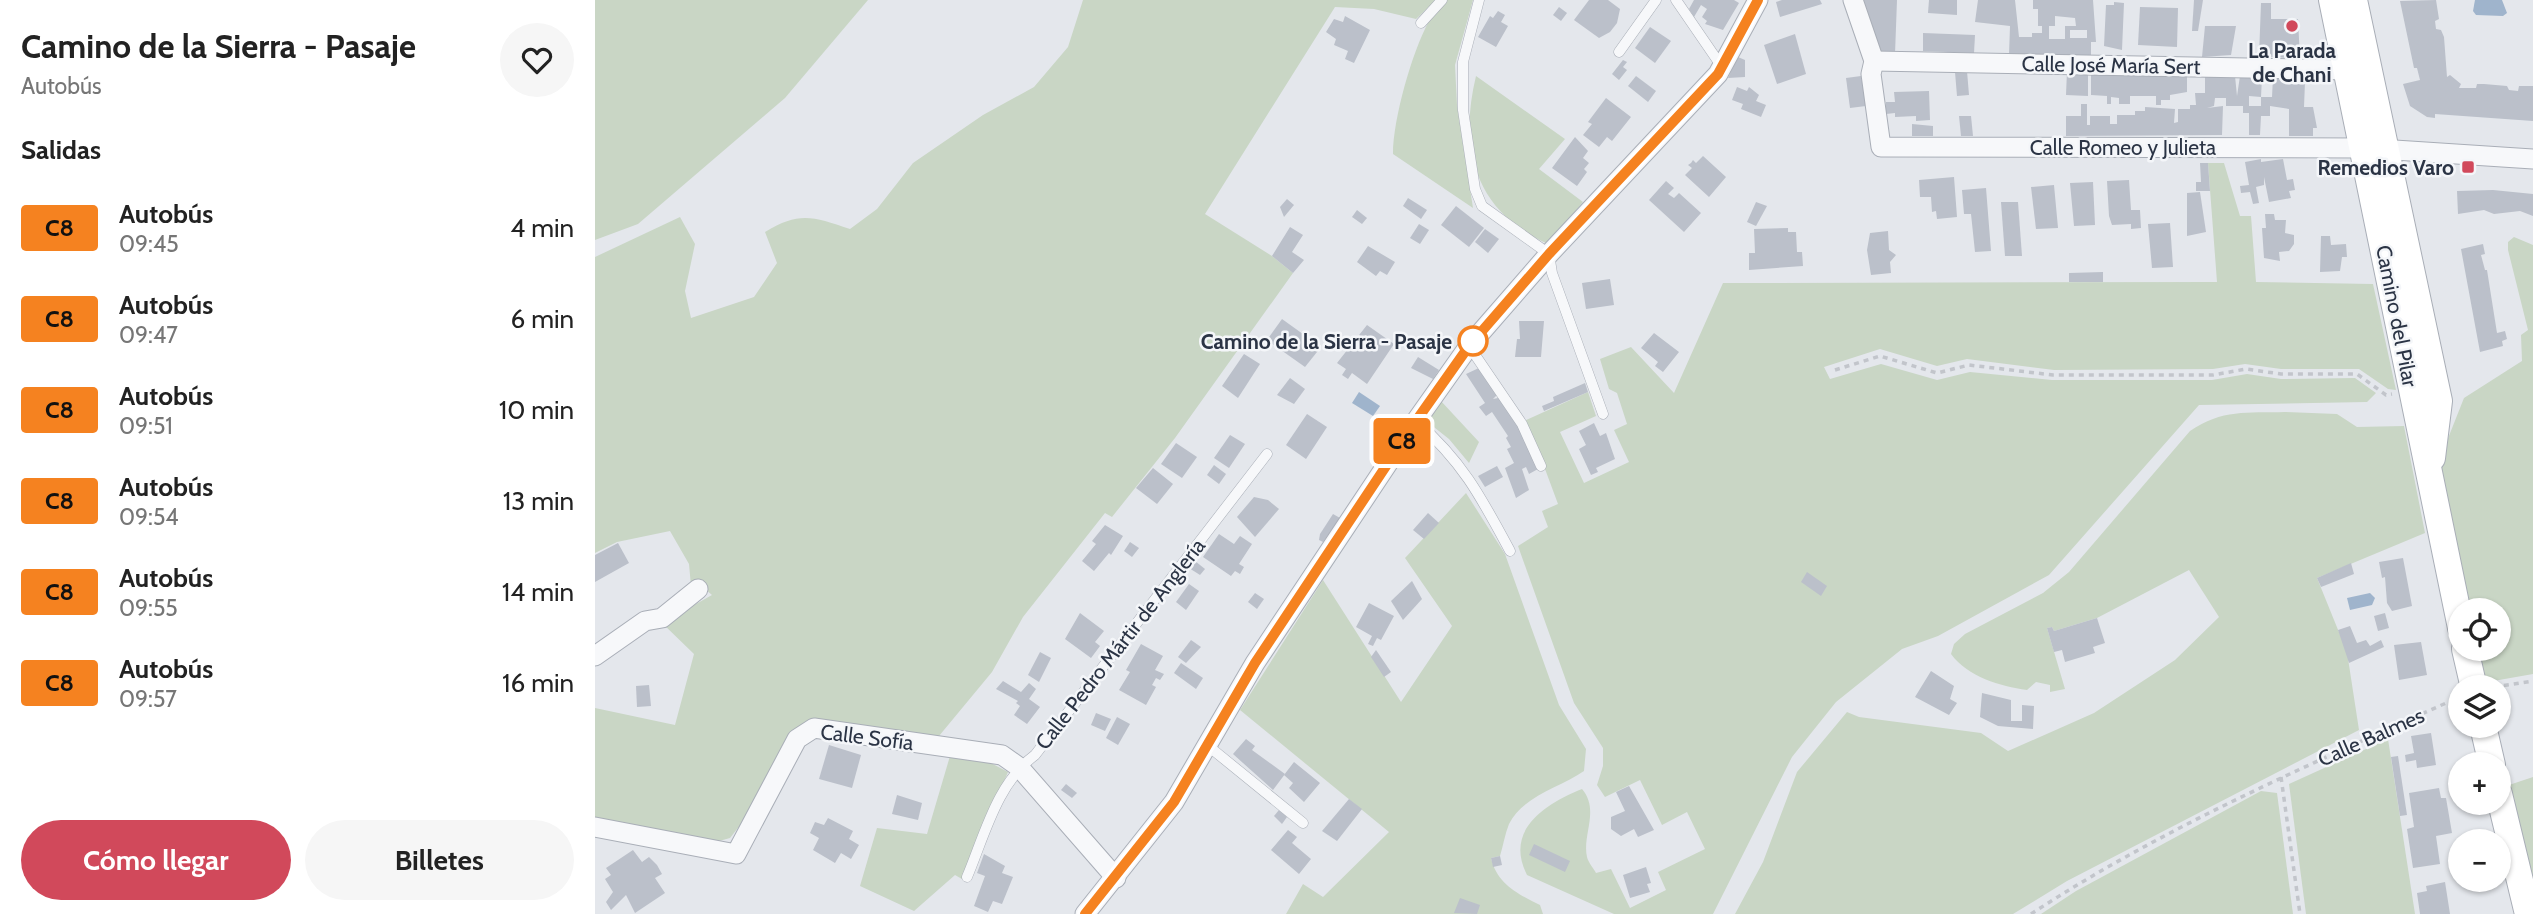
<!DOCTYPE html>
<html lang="es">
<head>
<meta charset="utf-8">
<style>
	:root { --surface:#fff; --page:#f6f6f6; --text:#222; --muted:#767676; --accent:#d1495b }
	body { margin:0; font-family:Cabin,sans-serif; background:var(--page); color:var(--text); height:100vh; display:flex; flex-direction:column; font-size:26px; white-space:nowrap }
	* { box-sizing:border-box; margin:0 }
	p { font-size:23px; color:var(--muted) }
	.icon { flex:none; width:38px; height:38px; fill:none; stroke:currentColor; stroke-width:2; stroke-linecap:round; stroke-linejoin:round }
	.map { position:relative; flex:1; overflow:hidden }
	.sheet { display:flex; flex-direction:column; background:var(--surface); width:595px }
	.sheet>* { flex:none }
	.badge { padding:0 14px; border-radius:5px; font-size:24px; line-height:46px }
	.buttons { position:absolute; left:1853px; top:598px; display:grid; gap:14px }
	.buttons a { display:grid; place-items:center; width:63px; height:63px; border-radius:50%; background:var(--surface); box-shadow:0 2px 5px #0004; font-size:35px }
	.map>.badge { position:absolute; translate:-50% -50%; box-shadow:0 0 0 4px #fff }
	h2 { padding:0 21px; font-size:26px; line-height:63px }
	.round { display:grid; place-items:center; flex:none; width:74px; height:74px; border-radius:37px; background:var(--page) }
	.summary { display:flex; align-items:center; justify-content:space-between; height:119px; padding:0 21px }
	h1 { font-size:33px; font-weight:700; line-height:52px }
	.action { display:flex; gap:14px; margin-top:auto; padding:14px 21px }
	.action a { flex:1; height:80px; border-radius:42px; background:var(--accent); color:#fff; font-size:28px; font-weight:700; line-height:80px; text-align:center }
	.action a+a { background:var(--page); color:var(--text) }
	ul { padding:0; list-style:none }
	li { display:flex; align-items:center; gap:21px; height:91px; padding:0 21px }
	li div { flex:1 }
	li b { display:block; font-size:26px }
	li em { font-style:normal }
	li .badge { min-width:77px; font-weight:700; text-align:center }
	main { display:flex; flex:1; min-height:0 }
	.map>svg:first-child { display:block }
	.green { fill:#c9d6c5 }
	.water { fill:#9fb4cc }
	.building { fill:#bbc0ca; fill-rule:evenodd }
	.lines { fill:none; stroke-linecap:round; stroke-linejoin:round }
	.lane-casing { stroke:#a9aeb7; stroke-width:11 }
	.street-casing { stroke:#a9aeb7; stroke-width:21 }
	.secondary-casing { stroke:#a9aeb7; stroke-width:28 }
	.path { stroke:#c2c5cb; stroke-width:3.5; stroke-dasharray:5 5; stroke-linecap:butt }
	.lane { stroke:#f7f8fa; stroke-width:10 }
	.street { stroke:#f7f8fa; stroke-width:19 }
	.secondary { stroke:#fff; stroke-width:26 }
	.line-casing { stroke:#fff; stroke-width:16 }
	.line { stroke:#f58220; stroke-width:10 }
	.poi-dot { fill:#d1495b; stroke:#f4f6f9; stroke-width:2.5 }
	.stop-dot { fill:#fff; stroke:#f58220; stroke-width:3.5 }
	.labels { text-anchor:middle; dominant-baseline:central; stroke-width:5; stroke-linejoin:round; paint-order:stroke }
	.poi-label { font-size:21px; font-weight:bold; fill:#2b3445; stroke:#f4f6f9 }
	.street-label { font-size:21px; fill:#2b3445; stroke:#f4f6f9 }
	.stop-label { font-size:21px; font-weight:bold; fill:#2b3445; stroke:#f4f6f9; text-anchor:end }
</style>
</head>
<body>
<main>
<section class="sheet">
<div class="summary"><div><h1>Camino de la Sierra - Pasaje</h1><p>Autobús</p></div><a class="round"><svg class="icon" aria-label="heart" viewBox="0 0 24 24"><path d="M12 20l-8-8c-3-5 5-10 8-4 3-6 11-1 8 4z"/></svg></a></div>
<h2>Salidas</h2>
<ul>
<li><span class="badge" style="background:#f58220;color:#111">C8</span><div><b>Autobús</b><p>09:45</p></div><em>4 min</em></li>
<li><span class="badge" style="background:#f58220;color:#111">C8</span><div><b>Autobús</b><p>09:47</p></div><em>6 min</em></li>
<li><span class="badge" style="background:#f58220;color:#111">C8</span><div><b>Autobús</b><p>09:51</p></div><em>10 min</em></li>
<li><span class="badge" style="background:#f58220;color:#111">C8</span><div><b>Autobús</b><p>09:54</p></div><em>13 min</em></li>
<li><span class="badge" style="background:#f58220;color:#111">C8</span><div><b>Autobús</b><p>09:55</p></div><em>14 min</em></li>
<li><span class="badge" style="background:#f58220;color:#111">C8</span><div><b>Autobús</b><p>09:57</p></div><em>16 min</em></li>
</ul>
<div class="action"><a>Cómo llegar</a><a>Billetes</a></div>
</section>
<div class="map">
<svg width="1938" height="914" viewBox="0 0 1938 914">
	<rect width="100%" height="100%" fill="#e4e7ec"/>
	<g class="green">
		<polygon points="0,0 273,0 190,98 43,224 0,240"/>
		<path d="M488,0H841L821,19L779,9L740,7L610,214L677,256L698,273L580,438L517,517L510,513L428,617L397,672L344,736L278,728L200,730L146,824L135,838L117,843L0,819V708L80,725L99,654L67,623L117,595L104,584L96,586L94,564L75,531L22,542L0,553V257L85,217L100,244L90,291L96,318L159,297L182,263L170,232C205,211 218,217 255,229L282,209L318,163L388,115L439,87L473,47Z"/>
		<path d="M852,0H878L860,65L862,105L878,208L798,154C798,119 817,52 834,21C838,13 846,7 852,0Z"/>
		<path d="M881,76L970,139L944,169L988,202L953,244C881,212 863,150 881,76Z"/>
		<path d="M1613,163H1629L1645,216H1656L1661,282L1778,284L1801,390L1793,389L1764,369H1686L1650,364L1618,369L1459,370L1372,359L1342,366L1285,349L1229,367L1235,379L1286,364L1342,380L1375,372L1457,380H1617L1652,374L1686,379L1760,378L1781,393L1772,402L1604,405L1454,575L1343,636L1307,649L1241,702L1197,757L1118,914H1019L932,875C909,830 950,804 987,789C1005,810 987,835 992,857C993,862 999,869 1001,873L1016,869L1035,908L1071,890L1063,872L1110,849L1092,812L1067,825L1045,780L1010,797L1002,785L1008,766V748L979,703L923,546L953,527L947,511L963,504L940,442L929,421L993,392L1001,416L965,432L989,483L1034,462L1019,430L1032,424L1022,393L1014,389L1005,359L1036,347L1079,393L1128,283L1622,282Z"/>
		<polygon points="1919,237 1938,245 1938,674 1887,683 1881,649 1904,649 1904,611 1873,611 1844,461 1869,398 1927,361 1926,335 1933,330 1913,250 1913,242"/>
		<polygon points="845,400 884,442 874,463 854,439 830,420"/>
		<path d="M1690,412L1742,414L1762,427L1809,426L1830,533L1722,578L1752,652L1764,730L1472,881L1418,914H1140L1168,862L1202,772L1252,712L1264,717L1386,733L1413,751L1499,713L1580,660L1624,617L1594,570L1502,618L1459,631L1457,627L1452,628L1470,689L1455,692V685L1441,682L1432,690C1405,686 1373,677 1356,654L1359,644L1370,634L1448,593L1474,572L1595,431C1627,409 1652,413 1690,412Z"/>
		<path d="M871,493L910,554L964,705L991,749L989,771C964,788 928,796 914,824C910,834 908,846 905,856L896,858C902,884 923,894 945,905L948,914H691L708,884L728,897L794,832L645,710L728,580L806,702L857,626L810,558Z"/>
		<polygon points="1793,739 1820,914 1711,914 1694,784"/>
		<polygon points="355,756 392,761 413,772 367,879 360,875 319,911 265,886 282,828 332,834"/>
		<polygon points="1938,777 1938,893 1914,785"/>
		<polygon points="1666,791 1682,793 1698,914 1446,914 1481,891"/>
	</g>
	<g class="water">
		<polygon points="1880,0 1907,0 1912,13 1908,16 1881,15 1878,11"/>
		<polygon points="764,392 785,406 778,416 757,403"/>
		<polygon points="1775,593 1780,598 1777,605 1755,610 1752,598"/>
	</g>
	<g class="building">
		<polygon points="994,0 1013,0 1025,9 1022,23 1015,32 1004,38 979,20"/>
		<polygon points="1099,0 1139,0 1144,3 1128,30 1110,24 1112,21 1107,17 1112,9 1106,5 1099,17 1094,9"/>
		<polygon points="1187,0 1225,0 1227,4 1185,17 1181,2"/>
		<polygon points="1268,0 1302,0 1300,54 1284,51"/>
		<polygon points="1334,0 1362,0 1362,15 1333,13"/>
		<path d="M1383,0H1420L1424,37H1437V33H1447V26H1443V9H1438V0H1498L1501,42H1496V58L1414,55L1415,26L1380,22ZM1460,16L1480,18L1481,26H1470V39H1454V26H1460ZM1475,30H1492V38H1475Z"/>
		<polygon points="1599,0 1608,0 1603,31 1597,31"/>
		<polygon points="1841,0 1844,19 1840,21 1841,29 1846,30 1849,37 1852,77 1855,75 1866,84 1864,88 1881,88 1882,84 1889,84 1912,86 1914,90 1923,91 1924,86 1938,86 1938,121 1840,114 1840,118 1832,117 1815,106 1808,84 1825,80 1822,68 1819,68 1805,1"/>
		<polygon points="1519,2 1529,3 1527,50 1509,46 1511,5 1519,5"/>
		<polygon points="1666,3 1676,3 1676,19 1703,19 1705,59 1664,56"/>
		<polygon points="964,7 972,13 966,21 958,15"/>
		<polygon points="1545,7 1583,8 1582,47 1543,45"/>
		<polygon points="903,11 910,15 906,22 913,26 901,47 883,37 895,16 898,18"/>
		<polygon points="750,16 775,30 759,63 750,59 753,51 739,45 741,39 731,32 739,19 748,22"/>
		<polygon points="1610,26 1641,26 1636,55 1607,57"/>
		<polygon points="1055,27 1076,41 1060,63 1040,48"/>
		<polygon points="1328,33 1380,35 1379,53 1328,51"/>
		<polygon points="1200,34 1211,74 1182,84 1169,45"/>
		<polygon points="1143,57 1150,60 1150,77 1133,78"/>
		<polygon points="1028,60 1032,62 1028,67 1032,70 1024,80 1017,74"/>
		<polygon points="1372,71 1374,95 1362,96 1360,72"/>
		<polygon points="1472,71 1493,72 1493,96 1471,95"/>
		<polygon points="1496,72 1516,72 1516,76 1592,75 1592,92 1575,95 1575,100 1566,100 1566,105 1561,105 1561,96 1535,96 1535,104 1524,104 1524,98 1516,97 1516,104 1512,104 1512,96 1496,95"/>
		<polygon points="1610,75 1640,76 1642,96 1645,76 1667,77 1666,97 1654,96 1654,106 1666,106 1666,97 1677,97 1678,77 1710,82 1709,107 1718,107 1722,128 1718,128 1718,136 1694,136 1694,109 1675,106 1675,116 1666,116 1665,135 1654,135 1654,113 1648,113 1648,106 1631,106 1631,98 1620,98 1619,106 1612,108 1628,106 1627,135 1471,136 1471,116 1486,116 1486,104 1492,104 1492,125 1495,125 1495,116 1515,116 1515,124 1522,124 1522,115 1540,115 1540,111 1550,111 1550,107 1580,109 1579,123 1583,122 1583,109 1595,109 1595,105 1601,105 1600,93 1610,93"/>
		<polygon points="1041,76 1061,91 1053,102 1033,86"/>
		<polygon points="1266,76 1271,106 1255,108 1251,78"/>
		<polygon points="1142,87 1152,91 1154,87 1164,95 1161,101 1171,105 1166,117 1146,109 1148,104 1137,100"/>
		<polygon points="1334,91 1335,120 1321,121 1321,116 1300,117 1300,113 1291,114 1291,102 1300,102 1299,92"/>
		<polygon points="1011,98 1036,117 1017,141 1012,137 1004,147 988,135 997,124 993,122"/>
		<polygon points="1364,116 1376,116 1378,136 1366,136"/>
		<polygon points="1317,124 1338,126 1338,136 1317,136"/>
		<polygon points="980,137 993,151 988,158 994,163 989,169 992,172 982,186 957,168"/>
		<polygon points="1108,156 1131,177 1114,197 1090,175 1097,168 1093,165 1096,163 1098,160 1101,163"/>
		<polygon points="1666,159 1666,162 1688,159 1692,180 1698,179 1700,190 1694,191 1696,198 1674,202 1669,177 1669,185 1661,187 1664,203 1658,204 1655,192 1646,193 1645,186 1654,185 1650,162"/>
		<polygon points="1605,163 1613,163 1615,191 1601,191 1601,182 1606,182"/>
		<polygon points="1359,177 1362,217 1342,219 1341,211 1337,212 1336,197 1325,197 1324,180"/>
		<polygon points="1534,180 1536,210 1545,210 1546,228 1536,229 1536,224 1517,225 1514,216 1512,181"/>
		<polygon points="1071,181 1079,188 1073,194 1079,198 1084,193 1106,213 1089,232 1054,200"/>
		<polygon points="1498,182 1500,225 1479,226 1475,183"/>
		<polygon points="1459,185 1463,228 1441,229 1436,187"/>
		<polygon points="1391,188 1396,251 1380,252 1376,214 1369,214 1367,190"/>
		<polygon points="1898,190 1938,194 1938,216 1925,211 1899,214 1889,210 1863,214 1862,191"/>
		<polygon points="1605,192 1611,232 1592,236 1592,193"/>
		<polygon points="813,198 832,210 826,219 808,206"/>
		<polygon points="692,199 699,205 689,217 685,207"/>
		<polygon points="1161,202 1172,206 1161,226 1152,222"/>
		<polygon points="1406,202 1423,202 1427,256 1410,256"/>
		<polygon points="861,206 889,228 874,247 846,225"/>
		<polygon points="762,210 772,218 767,224 757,217"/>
		<polygon points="1670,214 1679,214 1680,220 1691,220 1690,233 1699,235 1699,244 1694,251 1684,252 1685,261 1669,258 1667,228 1671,228"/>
		<polygon points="1575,223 1578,267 1557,268 1553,224"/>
		<polygon points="824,224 834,230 825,244 815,238"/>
		<polygon points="695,227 708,235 697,252 709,260 698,273 677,256"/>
		<polygon points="1193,228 1193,232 1201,232 1202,252 1207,252 1208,266 1154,270 1154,253 1160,253 1159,229"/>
		<polygon points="890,229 904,239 893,253 880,242"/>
		<polygon points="1293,231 1294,250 1301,255 1295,262 1296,273 1276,275 1272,250 1275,233"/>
		<polygon points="1726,236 1735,236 1736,245 1751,244 1752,257 1747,257 1745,271 1725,272"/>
		<polygon points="1888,244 1890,254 1886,255 1890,270 1892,270 1902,333 1910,331 1912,339 1907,341 1908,346 1885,352 1866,249"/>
		<polygon points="773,246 800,262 792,275 785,271 781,276 762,262"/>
		<polygon points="1508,272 1508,282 1474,282 1474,273"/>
		<polygon points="1015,279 1019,305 991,309 987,283"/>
		<polygon points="687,319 726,347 710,367 672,340"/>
		<polygon points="924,321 949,321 946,357 920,357 922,339 925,339"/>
		<polygon points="772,325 799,344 772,384 757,373 753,379 747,375 751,369 742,363"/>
		<polygon points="1059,333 1084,352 1068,372 1060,366 1063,362 1046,348"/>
		<polygon points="649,354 665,364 643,398 627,386"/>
		<polygon points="823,357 844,370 838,379 816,368"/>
		<polygon points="886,367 902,395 898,399 903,398 909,404 929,434 943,469 934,474 931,467 927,469 934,490 921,498 910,468 919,463 912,449 916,447 911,438 913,436 897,412 891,416 884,407 890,403 871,374"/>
		<polygon points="695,378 710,389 699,404 682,395"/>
		<polygon points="990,383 993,392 949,411 947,406 959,401 958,397"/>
		<polygon points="712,414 732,427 711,459 691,445"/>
		<polygon points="999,423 1005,436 1011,433 1020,459 1001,468 1003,472 996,475 984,449 991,445 984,431"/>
		<polygon points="635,435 650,444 634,468 619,458"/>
		<polygon points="581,443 602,457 587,478 566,464"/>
		<polygon points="619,465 631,474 624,484 612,475"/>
		<polygon points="902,466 908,477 890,487 883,476"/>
		<polygon points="558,468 578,484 562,504 541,488"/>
		<polygon points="659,497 673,500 684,509 660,537 642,517"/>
		<polygon points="833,513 844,523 829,539 818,530"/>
		<polygon points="738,514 745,518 728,542 724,540 725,534"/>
		<polygon points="510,525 528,536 516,555 514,553 499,571 487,561 501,544 497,541"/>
		<polygon points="624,534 639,544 645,536 657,544 644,564 649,567 645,574 640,571 636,576 608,557"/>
		<polygon points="535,542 544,548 537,557 529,551"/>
		<polygon points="23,543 34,563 0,582 0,555"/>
		<polygon points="1808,558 1817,606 1797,611 1792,603 1790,577 1787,578 1784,562"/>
		<polygon points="600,561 610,569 605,575 594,568"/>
		<polygon points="1756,563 1759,574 1726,587 1722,578"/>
		<polygon points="1212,572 1232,586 1226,596 1206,582"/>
		<polygon points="817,581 827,599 808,620 796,601"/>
		<polygon points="594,584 604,591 591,610 581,602"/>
		<polygon points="660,593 669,599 662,609 653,602"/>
		<polygon points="774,603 799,616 786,640 782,638 778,646 773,644 777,636 761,627"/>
		<polygon points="485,613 509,631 500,642 505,646 496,658 470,639"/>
		<polygon points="1790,613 1794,628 1783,631 1779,616"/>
		<polygon points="1502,618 1510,643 1498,647 1500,653 1470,662 1467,650 1459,652 1452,628 1457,627 1459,631"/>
		<polygon points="1755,626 1762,643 1771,640 1775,646 1786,640 1789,647 1754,663 1743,630"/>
		<polygon points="596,640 606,647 591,663 583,657"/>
		<polygon points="1826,642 1832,675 1804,680 1799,645"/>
		<polygon points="546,644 568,656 560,670 569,674 565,680 561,678 557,685 561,687 551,705 524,690 535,672 531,670"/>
		<polygon points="781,650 796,672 789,677 776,657"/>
		<polygon points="445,652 456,658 444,682 433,675"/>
		<polygon points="586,663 608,678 601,689 579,673"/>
		<polygon points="1336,671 1359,686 1355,699 1362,703 1354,715 1320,697"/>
		<polygon points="408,681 426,692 434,683 441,689 434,699 445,707 432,724 419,715 425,706 421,703 423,701 401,689"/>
		<polygon points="54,685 56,706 42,707 41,686"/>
		<polygon points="1387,693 1416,700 1416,721 1427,721 1427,705 1439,706 1438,729 1403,726 1385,717"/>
		<polygon points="501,713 516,719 510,731 496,725"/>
		<polygon points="522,717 535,724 523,745 511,738"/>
		<polygon points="1836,733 1841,765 1822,768 1821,760 1811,762 1810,755 1819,753 1816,736"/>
		<polygon points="651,739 660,746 657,750 690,774 678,790 638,754"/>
		<polygon points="234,745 266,755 257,788 224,779"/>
		<polygon points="1803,756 1812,815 1805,816 1796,757"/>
		<polygon points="699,762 725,783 709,802 694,788 698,783 689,775"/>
		<polygon points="471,784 482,793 477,798 466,790"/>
		<polygon points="1034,786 1059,830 1043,837 1039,829 1026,836 1016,829 1016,817 1030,811 1021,792"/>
		<polygon points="1844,788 1846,798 1851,798 1857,833 1841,836 1845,864 1818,868 1812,829 1819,827 1814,793"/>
		<polygon points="302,795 327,803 323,820 297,814"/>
		<polygon points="754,799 767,809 742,841 727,831"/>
		<polygon points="684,810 692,817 687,824 679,816"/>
		<polygon points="233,818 258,831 254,839 264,845 256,859 246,853 240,863 218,850 224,838 215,833 220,822 229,825"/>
		<polygon points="693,830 702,837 697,843 716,859 704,874 676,850"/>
		<polygon points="939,844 975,861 970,872 934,855"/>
		<polygon points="38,850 47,862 54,857 62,865 67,874 60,878 70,893 40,913 31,895 16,910 11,902 18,892 10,879 16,875 11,868"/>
		<polygon points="389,854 410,866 407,873 418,877 407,904 398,901 393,912 379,906 390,876 382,873"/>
		<polygon points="905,856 907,865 898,867 896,858"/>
		<polygon points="1051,867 1056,883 1052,884 1055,892 1035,898 1028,875"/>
		<polygon points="1850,882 1855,914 1825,914 1822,893 1832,891 1831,886"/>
		<polygon points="865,898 885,905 882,914 859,913"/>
	</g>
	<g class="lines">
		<g class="lane-casing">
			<g id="lane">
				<polyline points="884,0 868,62 868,110 880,189 887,206 954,254 957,273 1008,414"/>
				<polyline points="1081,0 1127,67"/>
				<polyline points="826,23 847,0"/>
				<polyline points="1024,52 1061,0"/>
				<polyline points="874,346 927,424 946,466"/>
				<path d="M821,421C868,462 886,497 915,551"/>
				<polyline points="612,745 708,823"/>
				<path d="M372,877C390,834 402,783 440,755L672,454"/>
			</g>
		</g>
		<g class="street-casing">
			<g id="street">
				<polyline points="1258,0 1279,61 1276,74 1286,147 1769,148 1938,159"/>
				<polyline points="1279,61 1753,70"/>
				<polyline points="0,656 50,621 67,618 103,589"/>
				<polyline points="0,827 141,854 202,739 219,728 407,755 424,767 521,878"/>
				<polyline points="490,914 579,802 660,663 821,421 874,346 954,254 1123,74 1163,0"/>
			</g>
		</g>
		<g class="secondary-casing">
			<g id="secondary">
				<polyline points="1737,0 1866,628"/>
				<polyline points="1759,0 1844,401 1837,458"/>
				<polyline points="1870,649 1879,688"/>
				<polyline points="1888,726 1897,765"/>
				<polyline points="1904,794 1933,914"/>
			</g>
		</g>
		<g class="path">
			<polyline points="1240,370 1285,356 1342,373 1374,365 1458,375 1618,375 1651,369 1686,374 1762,374 1791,395 1797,394"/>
			<polyline points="1899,687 1938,681"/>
			<polyline points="1686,777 1705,914"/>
			<path d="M1436,914C1569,827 1716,764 1860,699"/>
		</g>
		<use href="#lane" class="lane"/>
		<use href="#street" class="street"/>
		<use href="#secondary" class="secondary"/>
	</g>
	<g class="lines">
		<g class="line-casing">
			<polyline id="line" points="490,914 579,802 660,663 821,421 874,346 954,254 1123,74 1163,0"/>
		</g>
		<use href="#line" class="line"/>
	</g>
	<g class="poi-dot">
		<circle cx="1697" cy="26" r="7"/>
		<rect x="1866" y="160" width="14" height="14" rx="3.5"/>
	</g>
	<circle class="stop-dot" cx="878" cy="341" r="14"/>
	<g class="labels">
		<g class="poi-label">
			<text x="1697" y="50">La Parada<tspan x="1697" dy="24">de Chani</tspan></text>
			<text x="1859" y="167" text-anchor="end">Remedios Varo</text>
		</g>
		<g class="street-label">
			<text transform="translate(1516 65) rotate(1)">Calle José María Sert</text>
			<text x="1528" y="147">Calle Romeo y Julieta</text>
			<text transform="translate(1802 316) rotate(79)">Camino del Pilar</text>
			<text transform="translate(525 644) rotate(-52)">Calle Pedro Mártir de Anglería</text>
			<text transform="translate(272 737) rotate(7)">Calle Sofía</text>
			<text transform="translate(1776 737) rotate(-24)">Calle Balmes</text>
		</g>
		<g class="stop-label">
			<text x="857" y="341">Camino de la Sierra - Pasaje</text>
		</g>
	</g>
</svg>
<div class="buttons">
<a><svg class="icon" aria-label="locate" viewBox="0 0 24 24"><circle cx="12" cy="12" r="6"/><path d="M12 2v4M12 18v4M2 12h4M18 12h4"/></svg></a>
<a><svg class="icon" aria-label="layers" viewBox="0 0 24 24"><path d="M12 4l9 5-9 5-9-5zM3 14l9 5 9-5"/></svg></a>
<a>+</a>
<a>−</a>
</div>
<b class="badge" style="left:807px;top:441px;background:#f58220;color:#111">C8</b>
</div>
</main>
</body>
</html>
